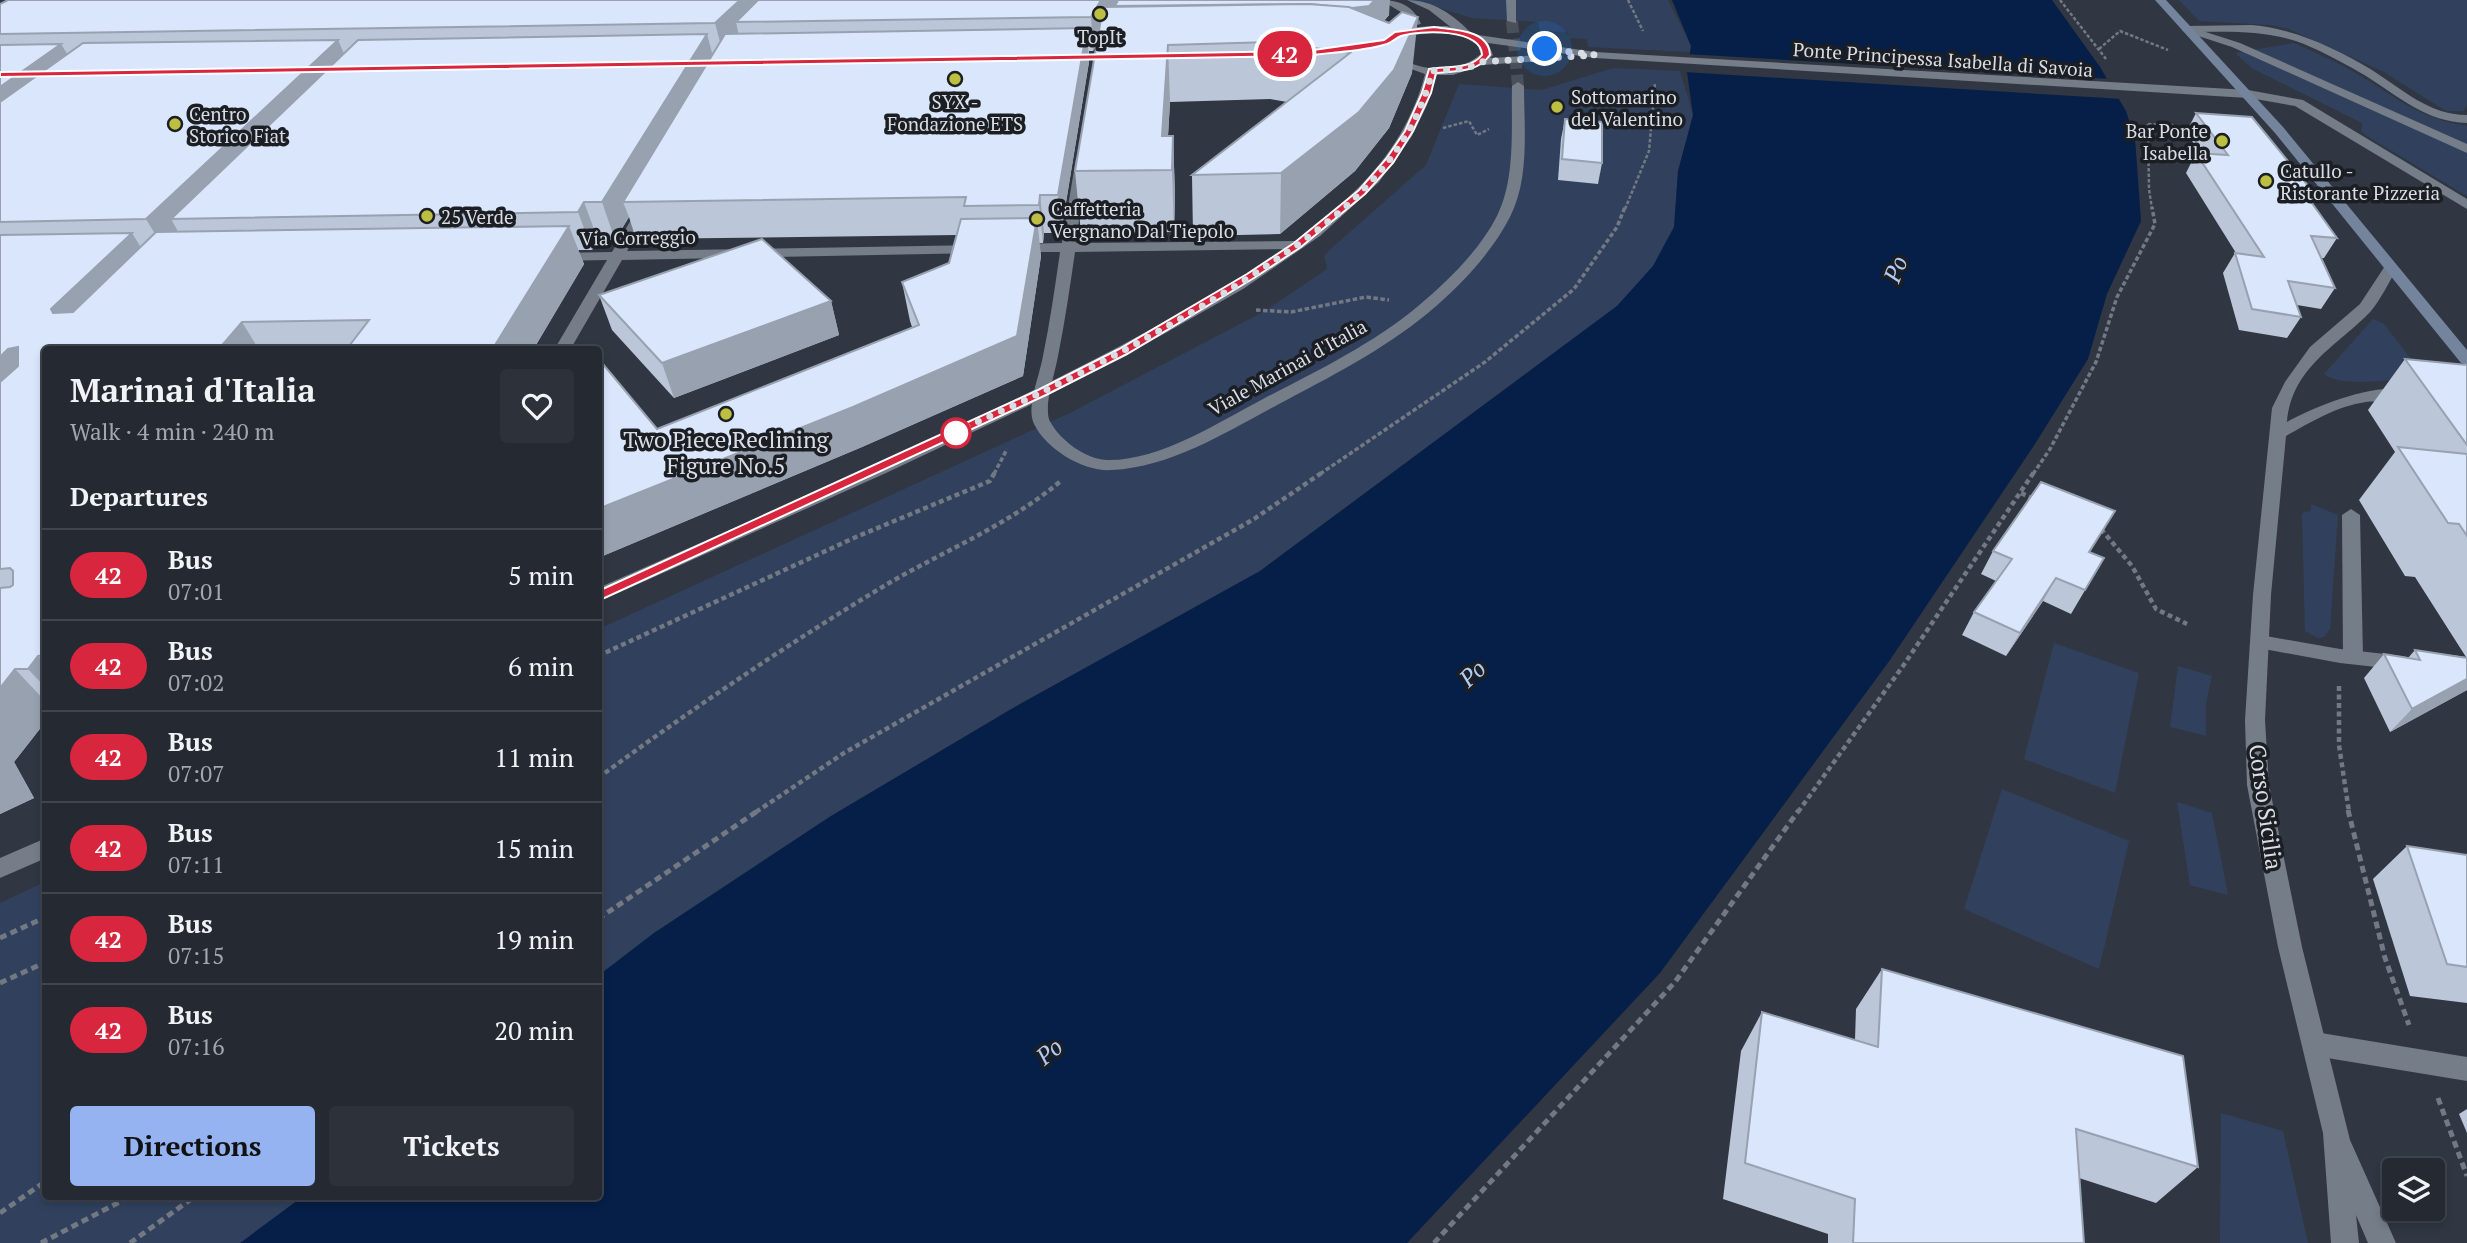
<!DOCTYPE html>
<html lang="en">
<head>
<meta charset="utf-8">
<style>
	:root { --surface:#242932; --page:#2c313a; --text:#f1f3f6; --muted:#a3a6ac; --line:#41454d; --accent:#95b2f1 }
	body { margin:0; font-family:"PT Serif",serif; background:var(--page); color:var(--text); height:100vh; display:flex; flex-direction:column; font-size:26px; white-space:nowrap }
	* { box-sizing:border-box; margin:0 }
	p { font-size:23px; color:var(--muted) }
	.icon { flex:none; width:38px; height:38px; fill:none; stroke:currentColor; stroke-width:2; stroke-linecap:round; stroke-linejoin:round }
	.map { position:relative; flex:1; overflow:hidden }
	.panel { position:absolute; left:42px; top:346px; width:560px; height:854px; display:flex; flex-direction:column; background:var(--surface); border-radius:7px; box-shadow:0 4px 10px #0003,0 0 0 2px var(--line) }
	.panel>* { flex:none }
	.badge { padding:0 14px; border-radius:23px; font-size:24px; line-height:46px }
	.buttons { position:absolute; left:2382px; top:1158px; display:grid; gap:14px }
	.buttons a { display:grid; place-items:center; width:63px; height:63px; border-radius:7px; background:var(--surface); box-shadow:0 4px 10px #0003,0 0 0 2px var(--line); font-size:35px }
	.you { position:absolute; width:35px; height:35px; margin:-18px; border:5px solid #fff; border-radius:50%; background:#1a73e8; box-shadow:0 0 0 10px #1a73e833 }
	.map>.badge { position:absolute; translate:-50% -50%; box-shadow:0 0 0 4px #fff }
	h2 { padding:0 28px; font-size:26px; line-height:63px }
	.round { display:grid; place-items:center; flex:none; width:74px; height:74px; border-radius:7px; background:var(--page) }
	.overview { display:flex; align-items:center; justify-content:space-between; height:119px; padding:0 28px }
	h1 { font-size:33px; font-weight:800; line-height:52px }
	.primary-button { display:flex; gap:14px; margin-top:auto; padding:14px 28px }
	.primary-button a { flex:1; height:80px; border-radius:7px; background:var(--accent); color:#111; font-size:28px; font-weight:800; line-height:80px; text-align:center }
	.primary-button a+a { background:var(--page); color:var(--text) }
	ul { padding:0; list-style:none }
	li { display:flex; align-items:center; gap:21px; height:91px; padding:0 28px; border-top:2px solid var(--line) }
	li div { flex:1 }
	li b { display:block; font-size:26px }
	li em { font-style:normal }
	li .badge { min-width:77px; font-weight:700; text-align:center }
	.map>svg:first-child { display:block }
	.green { fill:#31415d }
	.water { fill:#061f48 }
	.pier { fill:#303742 }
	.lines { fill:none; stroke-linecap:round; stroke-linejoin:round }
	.minor-tunnel { stroke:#49505a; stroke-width:12; stroke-dasharray:12 6; stroke-linecap:butt }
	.path-far3 { stroke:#737982; stroke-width:2.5; stroke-dasharray:3.5 2; stroke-linecap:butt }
	.path-far2 { stroke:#737982; stroke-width:3.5; stroke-dasharray:4.5 2.5; stroke-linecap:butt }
	.path-far1 { stroke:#737982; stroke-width:4.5; stroke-dasharray:5 3.5; stroke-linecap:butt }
	.path { stroke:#737982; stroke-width:5; stroke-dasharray:7 4.5; stroke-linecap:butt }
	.service { fill:#757d89; fill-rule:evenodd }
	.minor { fill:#757d89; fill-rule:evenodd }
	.tertiary { fill:#757d89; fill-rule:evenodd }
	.secondary { fill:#74849c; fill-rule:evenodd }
	.wall { fill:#bbc6d9 }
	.shaded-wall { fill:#98a1b0 }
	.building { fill:#d9e6fc; stroke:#98a1b0; stroke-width:2 }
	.line { fill:#d7263d; stroke:#fff; stroke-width:2 }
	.walk { stroke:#d8dde4; stroke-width:7; stroke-dasharray:0 12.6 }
	.poi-dot { fill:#bdbf43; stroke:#1b1e23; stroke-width:2.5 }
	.stop-dot { fill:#fff; stroke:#d7263d; stroke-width:3.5 }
	.labels { text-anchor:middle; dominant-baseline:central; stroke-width:7; stroke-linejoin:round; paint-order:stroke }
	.far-poi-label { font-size:19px; fill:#d8dde4; stroke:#1b1e23; text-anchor:start }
	.far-street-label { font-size:19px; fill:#d8dde4; stroke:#1b1e23 }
	.poi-label { font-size:23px; fill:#d8dde4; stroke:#1b1e23 }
	.street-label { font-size:23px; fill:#d8dde4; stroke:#1b1e23 }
	.water-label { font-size:24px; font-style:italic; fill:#b0cbf6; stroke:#1b1e23 }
</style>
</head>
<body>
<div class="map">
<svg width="2467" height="1243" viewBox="0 0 2467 1243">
	<rect width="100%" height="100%" fill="#303742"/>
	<g class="green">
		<polygon points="1413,0 1668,0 1691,46 1690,52 1588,47 1587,39 1569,38 1568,32 1540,31 1538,22 1472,18"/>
		<polygon points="2179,0 2467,0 2467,105 2463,111 2446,111 2384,72 2289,29 2271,25 2199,21"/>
		<path d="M2294,43C2316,53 2338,62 2359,75C2397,98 2420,119 2467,126V196L2367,136L2361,131L2362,123L2253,69L2235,53Z"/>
		<polygon points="1613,68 1680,71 1693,115 1678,171 1674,227 1653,266 1617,306 1260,571 1013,708 831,816 654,933 599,976 599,629 1070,413 1265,311 1327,269 1324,255 1426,165 1459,84 1542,90"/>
		<path d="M2373,319L2384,324L2425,377C2400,378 2342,389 2324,374Z"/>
		<polygon points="2311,504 2338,515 2330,629 2324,637 2318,638 2305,631 2302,513 2311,511"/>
		<polygon points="2054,643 2139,673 2115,793 2024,759"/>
		<polygon points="2178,666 2212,676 2206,703 2206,736 2170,727"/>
		<polygon points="2002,789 2129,841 2099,969 1964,909"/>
		<polygon points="2177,802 2212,813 2228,895 2190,885"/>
		<polygon points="45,882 46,1197 310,1197 250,1243 0,1243 0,903"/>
		<polygon points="2221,1113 2283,1131 2308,1243 2220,1243"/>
	</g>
	<polygon class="water" points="1672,0 2052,0 2100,67 2126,111 2135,139 2137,165 2141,221 2107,294 2088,359 2035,444 1890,660 1660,973 1407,1243 240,1243 302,1197 598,1197 599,975 654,933 831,816 1013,708 1260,571 1617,306 1653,266 1674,227 1678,171 1693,115 1687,72 1691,46"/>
	<polygon class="pier" points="1686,54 2111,79 2123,99 1684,72"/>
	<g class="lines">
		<polyline class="minor-tunnel" points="1512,21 1518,86"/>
		<g class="path-far3">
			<polyline points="1628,0 1643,31"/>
			<polyline points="2060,0 2106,59"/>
			<polyline points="2099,49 2120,31 2168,50"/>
			<polyline points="2148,124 2172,125 2186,130 2193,123"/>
			<polyline points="2148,124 2149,189 2152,209"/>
			<polyline points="1443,128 1469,121 1477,135 1489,129"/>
			<polyline points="1625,209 1649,151 1655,83"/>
		</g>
		<g class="path-far2">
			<polyline points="1256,310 1291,312 1366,297 1389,300"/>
			<polyline points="994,474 1007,449"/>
			<polyline points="1320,474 1485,362 1574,289 1617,227 1625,207"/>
			<polyline points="2033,474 2050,449 2096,362 2117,297 2155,224 2152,207"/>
		</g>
		<g class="path-far1">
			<polyline points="2021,493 2036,500"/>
			<polyline points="2101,529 2132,566 2156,609 2187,624"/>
			<polyline points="598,656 856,537 990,481 995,472"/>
			<polyline points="2339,686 2339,745 2349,812"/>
			<path d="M598,778C692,709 789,643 889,583C948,549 1010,524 1062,480"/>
			<polyline points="756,812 844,753 1254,519 1323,472"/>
			<polyline points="1798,812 1903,666 2034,472"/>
		</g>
		<g class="path">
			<polyline points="2348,810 2385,958 2409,1025"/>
			<polyline points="598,919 759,810"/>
			<polyline points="0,938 46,917"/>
			<polyline points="0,983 46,962"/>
			<polyline points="2438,1098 2467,1176"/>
			<polyline points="0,1213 46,1181"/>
			<polyline points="41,1243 129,1197"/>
			<polyline points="130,1243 194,1197"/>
			<polyline points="1434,1243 1675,982 1799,810"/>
		</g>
		<g class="service">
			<polygon points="2187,26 2240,43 2467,144 2467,153 2232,47 2183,31 2182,29"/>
			<polygon points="2351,509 2360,515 2363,657 2360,662 2346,662 2343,657 2342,515"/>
		</g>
		<g class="minor">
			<path d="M1381,0C1399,0 1414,6 1421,24L1412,26L1404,14Z"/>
			<path d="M1407,0C1433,0 1454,15 1472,34L1462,36L1429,10Z"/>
			<polygon points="1506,0 1516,0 1516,23 1507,21"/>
			<path d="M2252,25C2295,29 2335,48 2372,70C2402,89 2429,115 2467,115V123C2427,122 2399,97 2366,76C2346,64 2325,53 2304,44C2265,29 2228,32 2187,32L2182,29L2187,26Z"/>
			<path d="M1518,82L1524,86C1524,128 1530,178 1510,217C1491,254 1459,287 1428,313C1383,350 1330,377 1279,404C1228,431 1172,467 1112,470C1084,472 1047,450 1034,424C1031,417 1031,410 1032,403C1034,387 1040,372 1043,356C1050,322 1055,287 1060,252H1016L1009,248L1016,244L1062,243L1076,158L1081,157L1087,161L1076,243L1297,241L1304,245L1297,249L1075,252C1070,287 1065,321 1058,356C1055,372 1050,387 1048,403C1048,409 1047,418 1051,423C1061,441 1086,459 1106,460C1158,462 1219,422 1263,399C1315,372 1371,345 1417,307C1447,282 1479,251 1497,216C1516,178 1511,128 1512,86Z"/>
			<polygon points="2248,90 2303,100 2467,199 2467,209 2295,106 2244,97 2244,91"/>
			<polygon points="645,204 652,208 627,251 979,245 986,249 979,253 622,260 570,350 554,350 607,260 557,261 550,257 557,253 612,252 638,208"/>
			<polygon points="2260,635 2340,649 2403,656 2410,658 2413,663 2410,668 2403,670 2340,663 2253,647 2250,642 2253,637"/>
			<polygon points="2315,1032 2467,1057 2467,1081 2315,1056 2306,1052 2302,1044 2306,1036"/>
		</g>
		<g class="tertiary">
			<path d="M1447,26L1478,35L1595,52L2248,90L2254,94L2248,98L1595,58L1488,43L1493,55L1490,58L1541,55L1547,58L1541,61L1482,65L1453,75H1437L1427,105L1412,136L1379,182L1320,236L1243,289L1162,335L1026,407L886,473L598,602V588C774,510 952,435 1122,345C1205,300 1293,255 1359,187C1391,155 1414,117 1425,74L1386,60V56C1394,55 1399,59 1407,62C1431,72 1460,72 1481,54L1478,46C1453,25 1420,33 1392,41L1386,38C1403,26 1427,26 1447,26Z"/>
			<path d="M2390,265L2397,269C2389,282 2381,299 2371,311C2338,346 2292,366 2287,422C2311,408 2392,374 2414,396C2405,406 2380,400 2366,402C2337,406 2311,422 2286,436L2271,595L2265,720L2269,785L2302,947L2350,1140L2396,1243H2368L2356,1215L2359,1243H2331L2323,1133L2278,947L2247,785L2245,720L2253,595L2272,408L2285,382L2310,347L2360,304L2385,266Z"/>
			<polygon points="46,838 46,858 0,878 0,858"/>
		</g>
		<polygon class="secondary" points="2155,0 2166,0 2283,127 2467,350 2467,365 2461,363 2275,133"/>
	</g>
	<g class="wall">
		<polygon points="0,4 1389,15 1384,21 1412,73 1389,128 1355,171 1280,234 1193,236 1192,175 1287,102 1270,99 1170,102 1168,136 1173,136 1175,196 1174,232 1081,233 1075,171 1097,45 1093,51 1089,51 1089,62 1061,233 1044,233 1043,243 1039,243 1041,256 1023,376 862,447 598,558 598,358 657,429 912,327 910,321 902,282 949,263 957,235 636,239 629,217 615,240 598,240 592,250 578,250 584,264 533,350 46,350 46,721 14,762 34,798 0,814"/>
		<polygon points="2196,113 2314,193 2309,200 2337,238 2324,258 2321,258 2335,288 2321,309 2297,305 2301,317 2287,338 2239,330 2223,273 2235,253 2236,253 2186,173 2196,153 2201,153 2186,133"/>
		<polygon points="1565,119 1602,163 1598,184 1558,180 1561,139"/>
		<polygon points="599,295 831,301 839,335 674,398 612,330"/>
		<polygon points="2405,359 2467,365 2467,690 2390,732 2364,678 2384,654 2408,658 2415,650 2466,657 2415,577 2405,576 2359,500 2395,452 2368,410"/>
		<polygon points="2115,511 2090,552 2104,558 2071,614 2043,601 2006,656 1962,635 1974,612 1996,581 1981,574 1993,551"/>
		<polygon points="2407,846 2467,855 2467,1003 2410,996 2373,879"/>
		<polygon points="1882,969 2198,1167 2156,1203 2079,1178 2084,1243 1828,1243 1828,1234 1723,1199 1741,1051 1762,1012 1855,1040 1856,1009"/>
		<polygon points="2467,1109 2467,1133 2459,1114"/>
	</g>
	<g class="shaded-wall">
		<polygon points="740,0 782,0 736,22 740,41 724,57 715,23"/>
		<polygon points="1101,0 1123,0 1093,51 1091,17"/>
		<polygon points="1375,0 1390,0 1389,15 1367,40 1346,9"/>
		<polygon points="1418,17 1412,73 1389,128 1355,171 1280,234 1281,173"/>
		<polygon points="1087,28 1089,62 1061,233 1058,195"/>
		<polygon points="707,34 716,68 623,202 629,217 615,240 602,202"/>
		<polygon points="338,40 353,74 171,219 184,242 169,257 146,219"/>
		<polygon points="61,44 82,78 0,140 0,87"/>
		<polygon points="1168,45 1170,102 1166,170 1162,136"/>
		<polygon points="1173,136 1175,196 1174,232 1172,170"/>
		<polygon points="1040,195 1044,233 1043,243 1039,205"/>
		<polygon points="584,202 598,240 592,250 578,212"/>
		<polygon points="1037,218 1041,256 1023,376 862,447 598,558 598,509 853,407"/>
		<polygon points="569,226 584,264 533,350 492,350"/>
		<polygon points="132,233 156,272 79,348 53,313 51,309"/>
		<polygon points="831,301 839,335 674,398 662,363"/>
		<polygon points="242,322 259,350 218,350"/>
		<polygon points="18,347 46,384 0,427 0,357 8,349"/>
		<polygon points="2056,578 2043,601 2006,656 2020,633"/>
		<polygon points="38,656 46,664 46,688 28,669"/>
		<polygon points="15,669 46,702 46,721 14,762 34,798 0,814 0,688"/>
		<polygon points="2467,679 2467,690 2390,732 2412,709"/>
	</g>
	<g class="building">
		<polygon points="8,0 740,0 715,23 0,34 0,4"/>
		<polygon points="758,0 1101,0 1091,17 736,22"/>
		<polygon points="1118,0 1375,0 1369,6 1352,8 1308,4 1115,6"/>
		<polygon points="1308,4 1349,7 1389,23 1402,12 1418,17 1394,70 1359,112 1281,173 1192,175 1350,53 1271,42 1168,45 1162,136 1173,136 1172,170 1075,171 1103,7"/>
		<polygon points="1087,28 1058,195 1040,195 1039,205 964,206 966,197 623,202 725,34"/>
		<polygon points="707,34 602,202 584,202 578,212 171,219 358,40"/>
		<polygon points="338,40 146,219 0,222 0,102 83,43"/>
		<polygon points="61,44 0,87 0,45"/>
		<polygon points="2196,113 2252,117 2314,193 2304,192 2337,238 2311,236 2335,288 2288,281 2301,317 2252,309 2235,253 2264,257 2196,153 2228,155"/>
		<polygon points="1565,119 1602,122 1602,163 1562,159"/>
		<polygon points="1037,218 1017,336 853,407 598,509 598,358 657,429 919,325 902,282 949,263 961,219"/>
		<polygon points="569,226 492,350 346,350 369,320 242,322 218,350 46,350 46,655 38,656 28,669 15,669 0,688 0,588 10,587 13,585 13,571 10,568 0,569 0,382 18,366 18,347 8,349 0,357 0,235 132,233 51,309 53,313 73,312 156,232"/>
		<polygon points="762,239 831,301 662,363 599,295"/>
		<polygon points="2405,359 2467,365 2467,445"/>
		<polygon points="2398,447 2467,454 2467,536 2459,524 2448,523"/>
		<polygon points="2041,482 2115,511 2089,552 2104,558 2085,590 2056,578 2020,633 1974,612 2012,559 1993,551"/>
		<polygon points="2415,650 2467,658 2467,679 2412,709 2384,654 2420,660"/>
		<polygon points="2407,846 2467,855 2467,967 2447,964"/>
		<polygon points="1882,969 2183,1056 2198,1167 2076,1129 2084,1243 1853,1243 1855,1199 1745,1163 1762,1012 1878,1047"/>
	</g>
	<path class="line" d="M1434,27C1453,30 1489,29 1490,55C1477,73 1456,71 1436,73L1431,93L1413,131L1393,163L1365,194L1301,247L1254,278L1127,354L1046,395L598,601L594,600V593L1038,390L1119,349L1247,274L1294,243L1359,190L1386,159L1405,131L1422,93L1429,69C1447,66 1470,70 1482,55C1481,28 1420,30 1401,36C1396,38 1392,42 1387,44C1362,52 1332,52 1306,56L0,77V72L1306,51L1384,40L1395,32Z"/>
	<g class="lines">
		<path class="walk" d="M956,433C983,418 1014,406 1042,392C1104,362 1165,329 1224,293C1310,239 1408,177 1432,71L1468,68L1480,62L1595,55L1545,49"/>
	</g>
	<g class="poi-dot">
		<circle cx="1100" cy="14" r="7"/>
		<circle cx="955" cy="79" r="7"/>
		<circle cx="1557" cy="107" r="7"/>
		<circle cx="175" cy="124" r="7"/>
		<circle cx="2222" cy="141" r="7"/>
		<circle cx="2266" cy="181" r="7"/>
		<circle cx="427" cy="216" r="7"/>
		<circle cx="1037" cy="219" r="7"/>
		<circle cx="726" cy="414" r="7"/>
	</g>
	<circle class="stop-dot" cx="956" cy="433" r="14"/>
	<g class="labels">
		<g class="far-poi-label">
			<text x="1100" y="36" text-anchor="middle">TopIt</text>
			<text x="1571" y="96">Sottomarino<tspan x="1571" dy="22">del Valentino</tspan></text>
			<text x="955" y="101" text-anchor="middle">SYX -<tspan x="955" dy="22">Fondazione ETS</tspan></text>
			<text x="189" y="113">Centro<tspan x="189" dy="22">Storico Fiat</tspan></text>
			<text x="2208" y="130" text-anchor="end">Bar Ponte<tspan x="2208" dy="22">Isabella</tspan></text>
			<text x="2280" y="170">Catullo -<tspan x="2280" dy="22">Ristorante Pizzeria</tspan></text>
			<text x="1051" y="208">Caffetteria<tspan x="1051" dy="22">Vergnano Dal Tiepolo</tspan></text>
			<text x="441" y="216">25 Verde</text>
		</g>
		<g class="far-street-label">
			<text transform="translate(1943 59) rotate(4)">Ponte Principessa Isabella di Savoia</text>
			<text transform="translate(638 237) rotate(-1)">Via Correggio</text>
			<text transform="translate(1287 367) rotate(-29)">Viale Marinai d'Italia</text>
		</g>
		<g class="poi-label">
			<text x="726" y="439">Two Piece Reclining<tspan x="726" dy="26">Figure No.5</tspan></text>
		</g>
		<g class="street-label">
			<text transform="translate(2266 807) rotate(82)">Corso Sicilia</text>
		</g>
		<g class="water-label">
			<text transform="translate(1895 269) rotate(-69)">Po</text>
			<text transform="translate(1472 673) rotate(-43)">Po</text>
			<text transform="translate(1049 1051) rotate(-40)">Po</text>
		</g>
	</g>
</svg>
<div class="buttons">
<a><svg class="icon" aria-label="layers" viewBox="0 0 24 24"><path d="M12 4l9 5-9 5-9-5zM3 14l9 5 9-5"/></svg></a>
</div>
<div class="you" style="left:1545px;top:49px"></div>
<b class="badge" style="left:1285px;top:54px;background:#d7263d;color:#fff">42</b>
<section class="panel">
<div class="overview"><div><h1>Marinai d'Italia</h1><p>Walk · 4 min · 240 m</p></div><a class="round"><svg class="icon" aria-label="heart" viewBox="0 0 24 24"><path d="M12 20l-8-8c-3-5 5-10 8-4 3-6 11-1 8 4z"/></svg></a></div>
<h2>Departures</h2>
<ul>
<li><span class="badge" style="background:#d7263d;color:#fff">42</span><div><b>Bus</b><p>07:01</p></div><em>5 min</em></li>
<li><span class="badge" style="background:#d7263d;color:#fff">42</span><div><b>Bus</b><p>07:02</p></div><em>6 min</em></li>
<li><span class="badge" style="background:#d7263d;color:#fff">42</span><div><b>Bus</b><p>07:07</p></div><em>11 min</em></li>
<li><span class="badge" style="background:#d7263d;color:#fff">42</span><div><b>Bus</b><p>07:11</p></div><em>15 min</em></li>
<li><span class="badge" style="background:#d7263d;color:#fff">42</span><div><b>Bus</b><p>07:15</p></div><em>19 min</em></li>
<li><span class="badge" style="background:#d7263d;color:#fff">42</span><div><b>Bus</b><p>07:16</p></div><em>20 min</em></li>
</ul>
<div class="primary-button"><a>Directions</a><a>Tickets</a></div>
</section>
</div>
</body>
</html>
